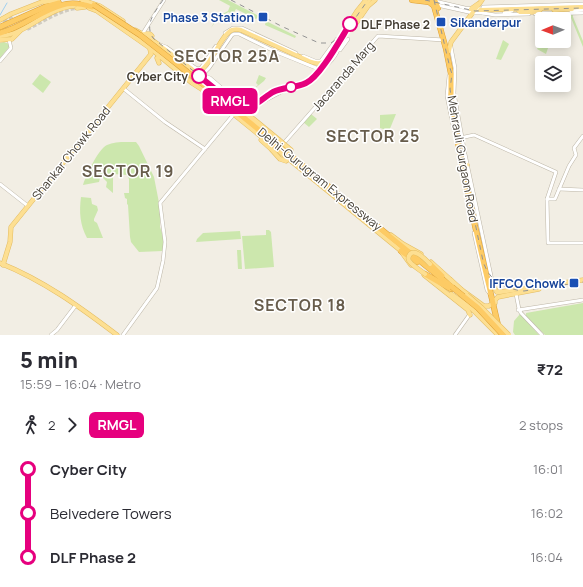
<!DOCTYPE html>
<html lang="en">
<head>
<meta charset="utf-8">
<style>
	:root { --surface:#fff; --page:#f2f2f3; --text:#2b2b33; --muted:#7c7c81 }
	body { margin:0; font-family:Manrope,sans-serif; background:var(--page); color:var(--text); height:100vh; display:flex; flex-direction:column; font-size:15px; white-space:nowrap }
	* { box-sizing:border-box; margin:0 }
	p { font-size:13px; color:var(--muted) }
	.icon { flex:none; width:22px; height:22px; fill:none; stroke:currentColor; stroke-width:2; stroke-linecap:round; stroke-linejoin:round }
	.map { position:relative; height:335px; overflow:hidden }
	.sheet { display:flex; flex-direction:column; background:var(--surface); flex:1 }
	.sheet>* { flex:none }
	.badge { padding:0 8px; border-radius:6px; font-size:14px; line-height:26px }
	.needle { width:26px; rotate:269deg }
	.fabs { position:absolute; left:535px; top:12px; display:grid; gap:8px }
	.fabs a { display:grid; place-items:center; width:36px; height:36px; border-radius:4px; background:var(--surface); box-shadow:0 2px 10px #0003; font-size:20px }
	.map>.badge { position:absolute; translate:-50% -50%; box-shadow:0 0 0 2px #fff }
	.legs { display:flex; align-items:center; gap:6px; height:44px; padding:0 20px; font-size:13px }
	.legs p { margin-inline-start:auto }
	.headline { display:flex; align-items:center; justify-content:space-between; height:68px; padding:0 20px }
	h1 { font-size:22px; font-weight:800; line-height:30px }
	ul { padding:0 20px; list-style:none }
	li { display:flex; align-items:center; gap:14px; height:44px; font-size:15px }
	li i { display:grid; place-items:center; width:6px; height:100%; margin:0 5px; background:currentColor }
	li i::after { content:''; width:10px; height:10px; margin:-5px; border:3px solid; border-radius:50%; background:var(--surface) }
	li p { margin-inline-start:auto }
	li:first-child i { background:linear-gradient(#0000 50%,currentColor 0) }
	li:last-child i { background:linear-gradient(currentColor 50%,#0000 0) }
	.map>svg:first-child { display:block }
	.green { fill:#cce7ad }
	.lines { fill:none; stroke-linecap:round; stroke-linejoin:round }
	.stream { stroke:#a0cfef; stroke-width:1 }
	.major-tunnel { stroke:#cfcbc1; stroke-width:4; stroke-dasharray:4 2; stroke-linecap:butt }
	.minor-casing { stroke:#bdb6a7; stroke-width:4 }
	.major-casing { stroke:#e3bc62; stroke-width:5 }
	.highway-casing { stroke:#dc9f34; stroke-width:6 }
	.minor { stroke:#fff; stroke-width:3 }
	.major { stroke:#fddf92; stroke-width:4 }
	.highway { stroke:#fdcb65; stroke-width:5 }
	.rail { stroke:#949494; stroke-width:1; stroke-dasharray:5 5; stroke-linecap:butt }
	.major-bridge-casing { stroke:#e3bc62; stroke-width:5; stroke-linecap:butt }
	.highway-bridge-casing { stroke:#dc9f34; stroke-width:6; stroke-linecap:butt }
	.major-bridge { stroke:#fddf92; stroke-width:4 }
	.highway-bridge { stroke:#fdcb65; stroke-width:5 }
	.line-1-casing { stroke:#fff; stroke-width:9 }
	.line-1 { stroke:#e6007e; stroke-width:6 }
	.transit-dot { fill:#1a4fb4; stroke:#fff; stroke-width:1.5 }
	.stop-1-dot { fill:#fff; stroke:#e6007e; stroke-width:2 }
	.labels { text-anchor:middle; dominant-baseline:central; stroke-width:3; stroke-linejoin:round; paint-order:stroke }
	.transit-label { font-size:12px; font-weight:bold; fill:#164399; stroke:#fff; text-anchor:end }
	.stop-label { font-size:12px; font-weight:bold; fill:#443e34; stroke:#fff; text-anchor:start }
	.street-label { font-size:12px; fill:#443e34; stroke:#fff }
	.district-label { font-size:16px; font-weight:bold; letter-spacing:1px; fill:#675c4b; stroke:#fff }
</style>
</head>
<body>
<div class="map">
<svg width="583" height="335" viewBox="0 0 583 335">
	<rect width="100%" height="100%" fill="#f2eee4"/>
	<g class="green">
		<polygon points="219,0 228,0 259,16 256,19 236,9 233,14 228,12 221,19 218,18 211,28 217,17 228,11 230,6 234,8"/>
		<polygon points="569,13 573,14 573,17 583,41 583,47"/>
		<polygon points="266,21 296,36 295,38 265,25"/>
		<polygon points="503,40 509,44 501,60 496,59"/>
		<polygon points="4,42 9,44 10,46 0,58 0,43"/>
		<polygon points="540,43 548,48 546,54 537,49"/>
		<polygon points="40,74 51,82 43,93 32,84"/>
		<polygon points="259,75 266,78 264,81 244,97 258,85 256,83"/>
		<polygon points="311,114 317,119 309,127 303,122"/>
		<polygon points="396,114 389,131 380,128 380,115"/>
		<path d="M136,142L139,146L154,177L160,208V227L164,239L163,251L139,252L131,242L130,237L128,205L127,204V199L125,198L124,193H129V179L127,175L113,174V193L106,187L107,182L103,178H100L99,182L83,185C86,176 98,149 107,145C115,141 127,142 136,142Z"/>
		<path d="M81,197L91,198L92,204L97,206L98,210L94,219V221L97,223L103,238H87C80,225 79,212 81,197Z"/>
		<polygon points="266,230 269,230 271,232 274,267 245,269 242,236 266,235"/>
		<polygon points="240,231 241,239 196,242 197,239 203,233"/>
		<polygon points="237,250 241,250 242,269 238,269"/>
		<polygon points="583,303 583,335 545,335 526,316 526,313"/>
		<polygon points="520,314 539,335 515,335 513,332 514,321"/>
	</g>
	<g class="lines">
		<polyline class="stream" points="0,15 7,3"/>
		<g class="major-tunnel">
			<path d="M27,29C44,21 59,10 77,8"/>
			<polyline points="9,33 5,28 5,21 13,15"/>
		</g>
		<g class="minor-casing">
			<g id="minor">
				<polyline points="435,1 465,8 482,9"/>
				<polyline points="437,5 473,13 485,13"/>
				<polyline points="483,7 583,4"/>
				<polyline points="571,11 583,10"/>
				<polyline points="483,13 495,15 529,14"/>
				<polyline points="504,13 512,11"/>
				<polyline points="535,14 583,13"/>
				<polyline points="143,33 164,0"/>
				<polyline points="225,33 233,28 242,28 296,53"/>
				<polyline points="158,44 166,47 194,67 198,69 201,68 216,46"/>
				<polyline points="451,47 455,68 454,93 465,154 493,285"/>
				<polyline points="340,50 348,39"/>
				<polyline points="303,56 315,61 320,61"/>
				<polyline points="0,61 11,48 9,40"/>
				<polyline points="321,61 337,39"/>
				<polyline points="449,76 447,96 454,130"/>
				<path d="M200,77L205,76L210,78L247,110L283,91C294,80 308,89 319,68"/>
				<path d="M197,80L209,68L232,35L234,34H239L274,51L316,68C328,69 338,54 340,43"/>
				<polyline points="124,89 165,122 205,149"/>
				<polyline points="460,138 474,135 556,172 547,199 548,243 583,243"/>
				<polyline points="283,144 378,36 444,40"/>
				<polyline points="0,184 28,206"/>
				<polyline points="559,189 583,190"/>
				<polyline points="547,199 555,199 569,166 576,155 574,148 583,136"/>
				<polyline points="474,233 487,290 491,295"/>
				<polyline points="516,294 519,309 521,313 542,335"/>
				<polyline points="518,310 583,300"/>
				<polyline points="51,335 57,330 76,305"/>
				<polyline points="123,335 157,288 163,261 165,242 160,203 234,114"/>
				<polyline points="455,335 470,314"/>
			</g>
		</g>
		<g class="major-casing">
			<g id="major">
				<polyline points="82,0 100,6 123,21"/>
				<polyline points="44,2 58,0"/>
				<polyline points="77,8 85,7"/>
				<polyline points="89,8 97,11 150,48 192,83 209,94 400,250 411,265"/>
				<polyline points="471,9 478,4"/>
				<polyline points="480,10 583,7"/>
				<polyline points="554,10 572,9"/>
				<polyline points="519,11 520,12 537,12 540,10"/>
				<polyline points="0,20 11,14 47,0"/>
				<polyline points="352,29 368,6 375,0"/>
				<polyline points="135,30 148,37 192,69"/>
				<polyline points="145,34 150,34 152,36 151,38"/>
				<polyline points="345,35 365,5 369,0"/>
				<path d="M0,36C26,35 46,8 74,6"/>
				<polyline points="0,40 12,39 20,31"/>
				<polyline points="449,51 451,42 482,0"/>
				<polyline points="159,63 157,58 161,57"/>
				<path d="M190,71L196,74C211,67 221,34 232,30C235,29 238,29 241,30L309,61C316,64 321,65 327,58L357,11L366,0"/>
				<polyline points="206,80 278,139"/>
				<polyline points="199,81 201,80 204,82 262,130"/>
				<polyline points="222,113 226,111 224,106"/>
				<polyline points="261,140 271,149"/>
				<polyline points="465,165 467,165"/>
				<polyline points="391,235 403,244 421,254"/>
				<polyline points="431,262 452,281"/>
				<path d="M0,263C43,280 80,307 117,335"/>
				<polyline points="3,265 10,242 11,227 151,54 150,49"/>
				<polyline points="424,275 468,310 470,315"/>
				<polyline points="451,280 462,290"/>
				<polyline points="490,282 497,292 500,292 583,280"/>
				<polyline points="460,289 468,298"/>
				<polyline points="462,290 484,306 489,306 493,303"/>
				<polyline points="451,294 470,307 498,335"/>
				<polyline points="495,303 495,300 498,297 539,289"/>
			</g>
		</g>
		<g class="highway-casing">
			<g id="highway">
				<polyline points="412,0 429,2 434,6 446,49 451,74 451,97 458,143 475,226 498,325"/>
				<polyline points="432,0 435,1 438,8"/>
				<polyline points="0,27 45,7 59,3"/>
				<path d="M0,33C23,27 40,11 62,5C72,2 83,4 92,7"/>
				<polyline points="200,82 452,287"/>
				<polyline points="273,147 279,149"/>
				<polyline points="401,251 417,262"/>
				<polyline points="430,264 442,276"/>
				<polyline points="425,274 451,289"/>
			</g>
		</g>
		<use href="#minor" class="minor"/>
		<use href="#major" class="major"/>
		<use href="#highway" class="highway"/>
		<g class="rail">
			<path d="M163,0C155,12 144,24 153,38L235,105L242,108L251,107L275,91L305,84L312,80L368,0"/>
			<polyline points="231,0 281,26 319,43 331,43 340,37"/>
			<polyline points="425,0 475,11 583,8"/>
			<path d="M434,0L450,68L452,74L450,89L452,101L468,189L483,261C489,281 504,289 524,291L583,282"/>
		</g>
		<g class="major-bridge-casing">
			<g id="major-bridge">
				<polyline points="271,149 280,159 286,161 291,157 291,150 278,139"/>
				<path d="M425,274C420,270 413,266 410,262C408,260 408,258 409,256C413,246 426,260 430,264"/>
				<polyline points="467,295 482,308 509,335"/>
			</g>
		</g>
		<g class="highway-bridge-casing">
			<g id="highway-bridge">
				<polyline points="94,5 140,35 200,82"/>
				<polyline points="452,287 478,308 503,335"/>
			</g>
		</g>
		<use href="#major-bridge" class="major-bridge"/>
		<use href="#highway-bridge" class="highway-bridge"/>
	</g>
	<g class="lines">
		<g class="line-1-casing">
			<path id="line-1" d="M199,76L235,105C251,113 261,99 273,92C283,87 296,88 306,83C320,77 341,38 350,24"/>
		</g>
		<use href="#line-1" class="line-1"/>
	</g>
	<g class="transit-dot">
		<rect x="258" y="12" width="10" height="10" rx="2"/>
		<rect x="436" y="17" width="10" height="10" rx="2"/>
		<rect x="569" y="278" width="10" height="10" rx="2"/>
	</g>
	<g class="stop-1-dot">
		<circle cx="350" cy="24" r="7"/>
		<circle cx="199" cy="76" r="7"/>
		<circle cx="291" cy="87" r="5"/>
	</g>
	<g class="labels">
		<g class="transit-label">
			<text x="254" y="17">Phase 3 Station</text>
			<text x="450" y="22" text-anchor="start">Sikanderpur</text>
			<text x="565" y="283">IFFCO Chowk</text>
		</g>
		<g class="stop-label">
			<text x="361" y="24">DLF Phase 2</text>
			<text x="188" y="76" text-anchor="end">Cyber City</text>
		</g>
		<g class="street-label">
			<text transform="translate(343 76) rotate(-49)">Jacaranda Marg</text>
			<text transform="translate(71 153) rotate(-51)">Shankar Chowk Road</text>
			<text transform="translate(463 159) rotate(80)">Mehrauli Gurgaon Road</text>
			<text transform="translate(320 179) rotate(39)">Delhi-Gurugram Expressway</text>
		</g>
		<g class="district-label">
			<text x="227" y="56">SECTOR 25A</text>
			<text x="373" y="136">SECTOR 25</text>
			<text x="128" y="171">SECTOR 19</text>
			<text x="300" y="305">SECTOR 18</text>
		</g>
	</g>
</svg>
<div class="fabs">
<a><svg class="needle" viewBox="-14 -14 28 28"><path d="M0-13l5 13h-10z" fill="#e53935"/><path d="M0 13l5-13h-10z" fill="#7c7c81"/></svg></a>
<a><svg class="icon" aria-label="layers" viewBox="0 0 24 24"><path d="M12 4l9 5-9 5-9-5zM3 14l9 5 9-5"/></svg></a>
</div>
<b class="badge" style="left:230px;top:101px;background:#e6007e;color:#fff">RMGL</b>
</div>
<section class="sheet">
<div class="headline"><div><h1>5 min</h1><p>15:59 – 16:04 · Metro</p></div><b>₹72</b></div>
<div class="legs"><svg class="icon" aria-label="walk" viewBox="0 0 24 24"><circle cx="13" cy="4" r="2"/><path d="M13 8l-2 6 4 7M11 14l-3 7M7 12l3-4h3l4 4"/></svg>2<svg class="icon" aria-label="forward" viewBox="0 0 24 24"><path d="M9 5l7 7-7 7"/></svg><b class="badge" style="background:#e6007e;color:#fff">RMGL</b><p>2 stops</p></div>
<ul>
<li><i style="color:#e6007e"></i><b>Cyber City</b><p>16:01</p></li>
<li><i style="color:#e6007e"></i><span>Belvedere Towers</span><p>16:02</p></li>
<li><i style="color:#e6007e"></i><b>DLF Phase 2</b><p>16:04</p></li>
</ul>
</section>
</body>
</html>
